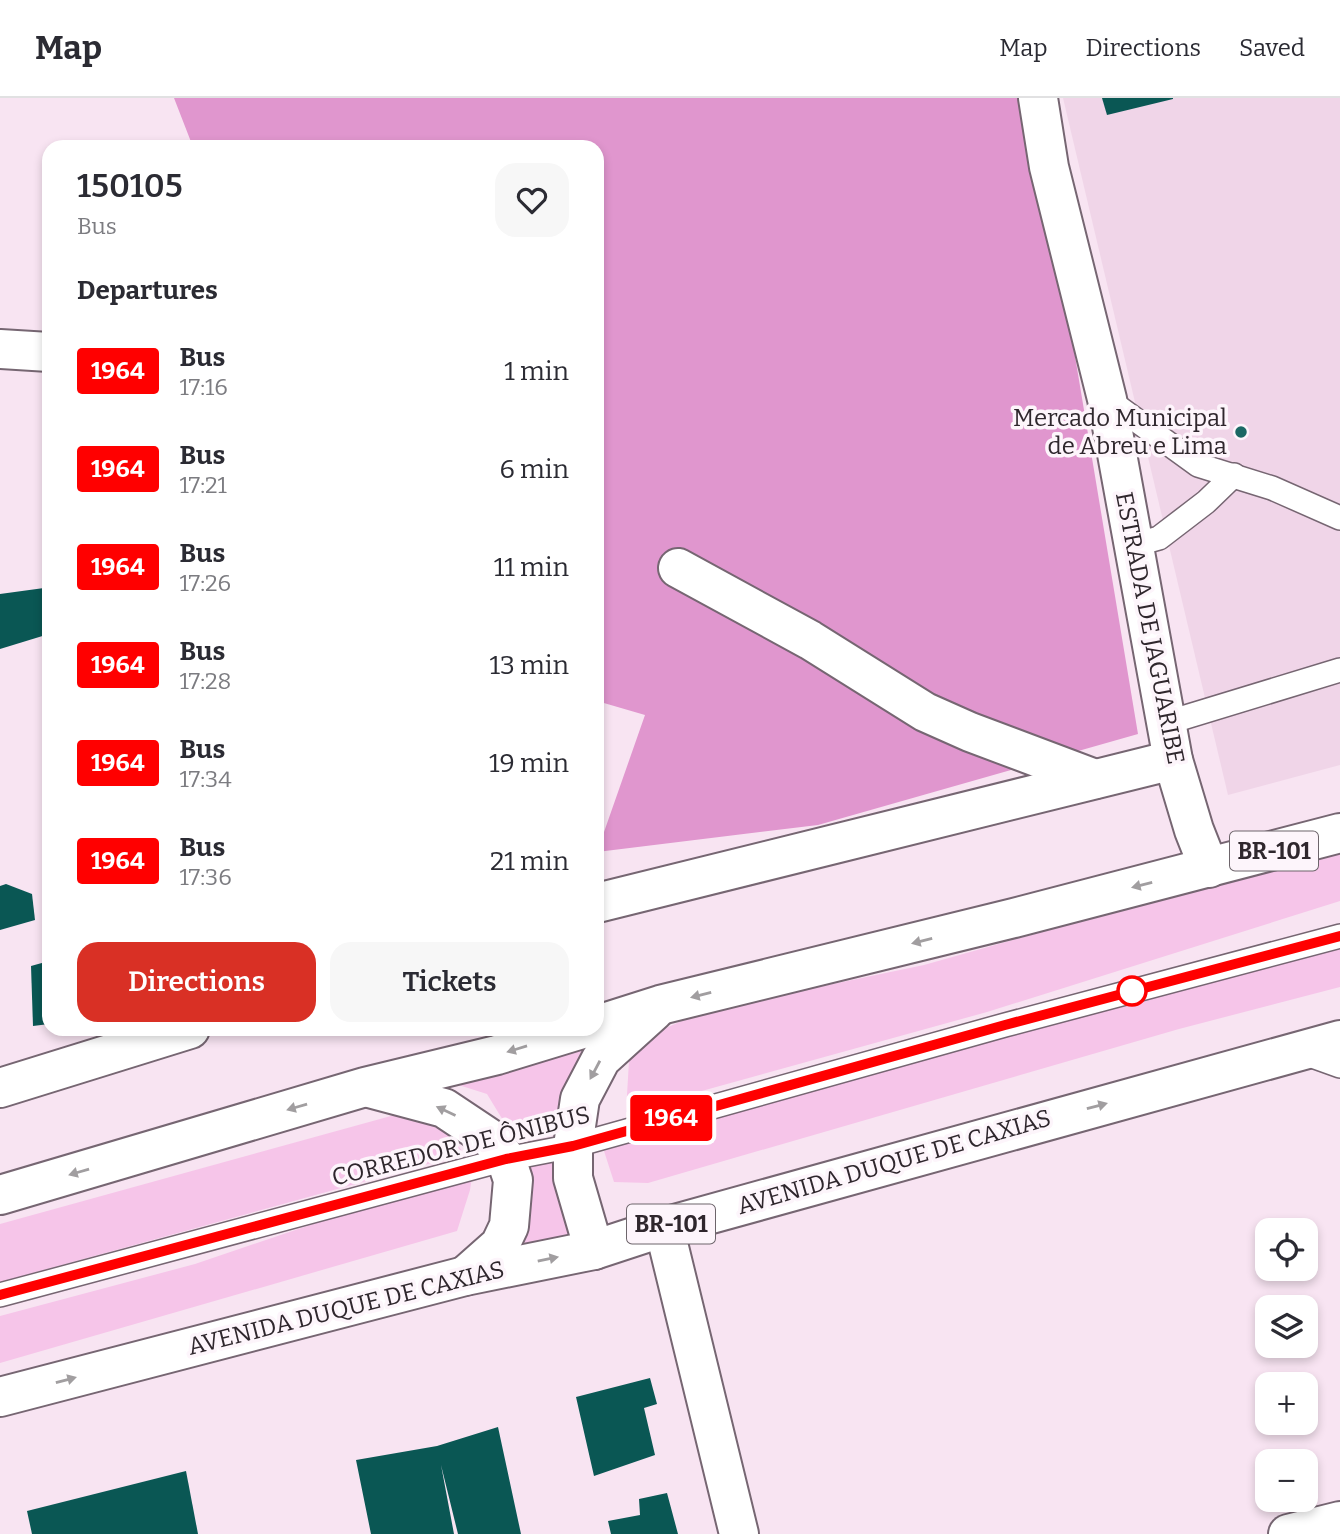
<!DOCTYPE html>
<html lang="en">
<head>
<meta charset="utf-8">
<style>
	:root { --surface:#fff; --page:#f7f7f7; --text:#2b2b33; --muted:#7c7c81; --line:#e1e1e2; --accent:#d93025 }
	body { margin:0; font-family:Bitter,serif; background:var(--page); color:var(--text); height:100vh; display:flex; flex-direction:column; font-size:26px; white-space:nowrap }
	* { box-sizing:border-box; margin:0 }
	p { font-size:23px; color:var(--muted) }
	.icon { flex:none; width:38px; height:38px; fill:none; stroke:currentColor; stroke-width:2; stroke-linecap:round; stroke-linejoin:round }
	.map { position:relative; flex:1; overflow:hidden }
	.sheet { position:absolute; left:42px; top:42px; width:562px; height:896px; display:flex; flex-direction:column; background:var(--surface); border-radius:21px; box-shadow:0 4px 10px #0003 }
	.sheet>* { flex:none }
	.badge { padding:0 14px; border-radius:5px; font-size:24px; line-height:46px }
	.buttons { position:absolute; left:1255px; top:1120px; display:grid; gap:14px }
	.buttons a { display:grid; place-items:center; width:63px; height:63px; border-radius:14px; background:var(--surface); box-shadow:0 4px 10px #0003; font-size:35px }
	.map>.badge { position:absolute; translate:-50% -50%; box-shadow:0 0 0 4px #fff }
	h2 { padding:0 35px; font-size:26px; line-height:63px }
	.round { display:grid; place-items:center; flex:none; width:74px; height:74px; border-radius:21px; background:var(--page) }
	.summary { display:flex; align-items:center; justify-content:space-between; height:119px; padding:0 35px }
	h1 { font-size:33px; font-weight:600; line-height:52px }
	.action { display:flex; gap:14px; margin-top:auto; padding:14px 35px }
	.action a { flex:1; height:80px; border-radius:21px; background:var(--accent); color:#fff; font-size:28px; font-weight:600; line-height:80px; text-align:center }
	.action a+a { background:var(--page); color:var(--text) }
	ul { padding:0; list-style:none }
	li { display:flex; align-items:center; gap:21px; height:98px; padding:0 35px }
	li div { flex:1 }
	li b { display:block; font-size:26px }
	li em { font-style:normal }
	li .badge { min-width:77px; font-weight:700; text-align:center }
	header { display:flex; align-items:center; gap:42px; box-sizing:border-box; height:98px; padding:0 35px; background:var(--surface); border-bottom:2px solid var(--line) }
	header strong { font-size:33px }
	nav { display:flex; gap:38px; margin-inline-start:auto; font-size:24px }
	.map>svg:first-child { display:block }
	.built { fill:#f0d5e8 }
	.green { fill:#f6c5e9 }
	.forest { fill:#e096ce }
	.building { fill:#0a5754 }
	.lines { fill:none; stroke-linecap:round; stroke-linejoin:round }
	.lane-casing { stroke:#766672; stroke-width:26 }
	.street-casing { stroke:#766672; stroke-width:42 }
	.secondary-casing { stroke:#766672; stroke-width:42 }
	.highway-casing { stroke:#766672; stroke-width:42 }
	.lane { stroke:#fff; stroke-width:23 }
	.street { stroke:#fff; stroke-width:38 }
	.secondary { stroke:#fff; stroke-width:38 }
	.highway { stroke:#fff; stroke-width:38 }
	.oneway { fill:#a19ea0 }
	.line-casing { stroke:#fff; stroke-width:16 }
	.line { stroke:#f00; stroke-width:10 }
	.poi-dot { fill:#1b6864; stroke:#fdf5fb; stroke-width:2.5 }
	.stop-dot { fill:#fff; stroke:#f00; stroke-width:3.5 }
	.labels { text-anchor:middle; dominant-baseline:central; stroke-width:7; stroke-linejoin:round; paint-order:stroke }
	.shield { fill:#fdf5fb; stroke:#6d656b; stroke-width:2 }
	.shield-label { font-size:23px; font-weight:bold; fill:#2f272d }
	.poi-label { font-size:24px; fill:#2f272d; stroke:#fdf5fb; text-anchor:end }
	.street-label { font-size:24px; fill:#2f272d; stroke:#fdf5fb }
</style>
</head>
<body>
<header>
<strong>Map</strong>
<nav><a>Map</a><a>Directions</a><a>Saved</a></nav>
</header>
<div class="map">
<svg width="1340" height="1436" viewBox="0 0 1340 1436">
	<rect width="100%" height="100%" fill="#f8e4f2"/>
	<polygon class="built" points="1063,0 1340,0 1340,667 1228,697"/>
	<g class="green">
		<polygon points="1340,750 1340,803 987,914 626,1014 630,946 704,913 924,867"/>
		<polygon points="1340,851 1340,889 1179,931 648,1085 614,1084 604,1053 900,957"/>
		<polygon points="586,943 563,997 553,1028 512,1037 487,996 424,976"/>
		<path d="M409,1013C432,1023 450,1034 464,1056L0,1184V1126Z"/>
		<polygon points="558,1063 560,1093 570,1142 514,1154 525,1070"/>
		<polygon points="473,1072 470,1092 457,1133 0,1265 0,1218 195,1166"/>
	</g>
	<polygon class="forest" points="174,0 1032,0 1138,636 818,727 597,754 645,617 597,603 597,49 193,49"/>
	<g class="building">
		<polygon points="1102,0 1173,0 1173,1 1107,17"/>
		<polygon points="44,490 49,496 49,536 0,551 0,496"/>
		<polygon points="6,786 32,796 35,822 0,832 0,788"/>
		<polygon points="49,863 49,926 33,928 31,868"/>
		<polygon points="650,1280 657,1306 644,1310 655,1357 594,1378 576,1299"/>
		<polygon points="498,1329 521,1436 458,1436 441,1367 454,1436 371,1436 356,1362 437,1348"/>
		<polygon points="186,1373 198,1436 32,1436 27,1413"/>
		<polygon points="667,1395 678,1436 611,1436 608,1423 640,1417 639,1401"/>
	</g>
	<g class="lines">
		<g class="lane-casing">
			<g id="lane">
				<polyline points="1107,301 1198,367 1272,390 1340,420"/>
				<polyline points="1134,447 1159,440 1206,404 1234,377"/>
				<polyline points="1166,625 1340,572"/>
				<polyline points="1301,954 1340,968"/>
				<polyline points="0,1197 506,1061 573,1048 1005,927 1340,838"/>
			</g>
		</g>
		<g class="street-casing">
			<g id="street">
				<polyline points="0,251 49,254"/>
				<polyline points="678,470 810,542 925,614 970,634 1095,681"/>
				<polyline points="597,805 1173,662"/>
				<polyline points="0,990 190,931"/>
				<polyline points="664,1129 739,1436"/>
				<polyline points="1288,1436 1340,1423"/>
			</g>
		</g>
		<g class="secondary-casing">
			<polyline id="secondary" points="1038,0 1049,69 1107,301 1173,662 1194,732 1209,770"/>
		</g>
		<g class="highway-casing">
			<g id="highway">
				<polyline points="597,927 660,907 1014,820 1340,735"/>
				<polyline points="369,990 444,1010 492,1042 506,1061 513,1082 509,1128 500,1147 465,1178"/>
				<polyline points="0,1097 365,989 497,957 582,931"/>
				<polyline points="594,1152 573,1080 573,1048 580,1001 601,961 654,913"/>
				<polyline points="0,1299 465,1178 594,1152 664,1129 1340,942"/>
			</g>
		</g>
		<use href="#lane" class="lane"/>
		<use href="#street" class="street"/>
		<use href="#secondary" class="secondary"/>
		<use href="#highway" class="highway"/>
	</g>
	<defs><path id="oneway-solid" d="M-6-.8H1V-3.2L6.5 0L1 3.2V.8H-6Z" transform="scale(1.75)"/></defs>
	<g class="oneway">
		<use href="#oneway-solid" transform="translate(1142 787) rotate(166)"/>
		<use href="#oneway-solid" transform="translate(922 843) rotate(166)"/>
		<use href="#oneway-solid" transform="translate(701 897) rotate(166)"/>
		<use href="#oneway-solid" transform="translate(517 951) rotate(163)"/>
		<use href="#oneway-solid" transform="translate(595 972) rotate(118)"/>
		<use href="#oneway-solid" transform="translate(1097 1008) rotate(-15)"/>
		<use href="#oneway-solid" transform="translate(297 1009) rotate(164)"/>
		<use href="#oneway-solid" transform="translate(446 1013) rotate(-155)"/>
		<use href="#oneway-solid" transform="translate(79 1074) rotate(164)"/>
		<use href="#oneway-solid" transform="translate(548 1161) rotate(-12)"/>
		<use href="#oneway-solid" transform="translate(66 1282) rotate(-15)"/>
	</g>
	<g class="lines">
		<g class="line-casing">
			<polyline id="line" points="0,1197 506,1061 573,1048 1005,927 1340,838"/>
		</g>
		<use href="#line" class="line"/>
	</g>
	<circle class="poi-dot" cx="1241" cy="334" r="7"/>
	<circle class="stop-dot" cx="1132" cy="893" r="14"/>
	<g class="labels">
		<g class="shield">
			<rect x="1230" y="733.5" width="88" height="39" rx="5"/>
			<rect x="627" y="1106.5" width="88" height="39" rx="5"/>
		</g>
		<g class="shield-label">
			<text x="1274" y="753">BR-101</text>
			<text x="671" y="1126">BR-101</text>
		</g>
		<g class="poi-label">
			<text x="1227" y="320">Mercado Municipal<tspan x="1227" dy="28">de Abreu e Lima</tspan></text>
		</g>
		<g class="street-label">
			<text transform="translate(1150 530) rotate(79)">ESTRADA DE JAGUARIBE</text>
			<text transform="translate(461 1048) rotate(-14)">CORREDOR DE ÔNIBUS</text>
			<text transform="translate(894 1064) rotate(-16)">AVENIDA DUQUE DE CAXIAS</text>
			<text transform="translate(346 1210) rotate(-14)">AVENIDA DUQUE DE CAXIAS</text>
		</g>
	</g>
</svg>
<div class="buttons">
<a><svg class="icon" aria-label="locate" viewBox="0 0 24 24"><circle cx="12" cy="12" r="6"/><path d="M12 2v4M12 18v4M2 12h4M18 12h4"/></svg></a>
<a><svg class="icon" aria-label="layers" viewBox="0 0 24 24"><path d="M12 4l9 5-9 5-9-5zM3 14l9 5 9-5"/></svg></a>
<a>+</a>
<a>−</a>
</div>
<b class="badge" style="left:671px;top:1020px;background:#f00;color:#fff">1964</b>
<section class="sheet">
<div class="summary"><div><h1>150105</h1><p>Bus</p></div><a class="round"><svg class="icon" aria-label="heart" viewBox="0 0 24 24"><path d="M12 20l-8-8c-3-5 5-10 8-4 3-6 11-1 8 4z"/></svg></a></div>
<h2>Departures</h2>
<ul>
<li><span class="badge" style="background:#f00;color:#fff">1964</span><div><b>Bus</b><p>17:16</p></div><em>1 min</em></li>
<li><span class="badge" style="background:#f00;color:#fff">1964</span><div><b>Bus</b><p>17:21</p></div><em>6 min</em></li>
<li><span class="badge" style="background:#f00;color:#fff">1964</span><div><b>Bus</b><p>17:26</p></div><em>11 min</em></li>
<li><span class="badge" style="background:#f00;color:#fff">1964</span><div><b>Bus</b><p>17:28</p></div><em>13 min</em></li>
<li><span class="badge" style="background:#f00;color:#fff">1964</span><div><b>Bus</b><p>17:34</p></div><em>19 min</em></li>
<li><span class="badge" style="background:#f00;color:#fff">1964</span><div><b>Bus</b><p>17:36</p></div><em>21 min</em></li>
</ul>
<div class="action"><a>Directions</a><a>Tickets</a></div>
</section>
</div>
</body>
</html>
